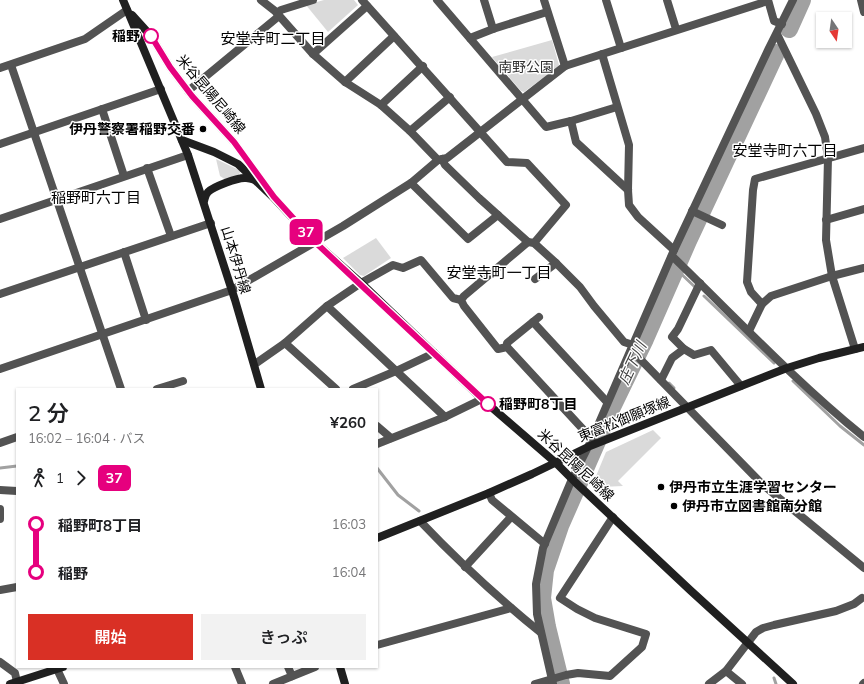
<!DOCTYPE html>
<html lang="ja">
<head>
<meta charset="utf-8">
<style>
	:root { --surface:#fff; --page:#f2f2f2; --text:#202124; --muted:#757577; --accent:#d93025 }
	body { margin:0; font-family:Mulish,"Noto Sans JP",sans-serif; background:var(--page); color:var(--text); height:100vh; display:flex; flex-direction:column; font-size:15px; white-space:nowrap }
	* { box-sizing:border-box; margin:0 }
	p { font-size:13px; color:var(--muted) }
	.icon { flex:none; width:22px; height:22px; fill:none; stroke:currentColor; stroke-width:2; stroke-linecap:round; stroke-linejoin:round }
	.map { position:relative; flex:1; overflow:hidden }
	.details { position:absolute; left:16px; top:388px; width:362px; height:280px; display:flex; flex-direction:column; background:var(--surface); border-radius:0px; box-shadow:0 1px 3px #0004 }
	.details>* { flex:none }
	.badge { padding:0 8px; border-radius:6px; font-size:14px; line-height:26px }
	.needle { width:26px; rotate:167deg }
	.fabs { position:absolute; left:816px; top:12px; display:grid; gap:8px }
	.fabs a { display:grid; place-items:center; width:36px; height:36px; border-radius:0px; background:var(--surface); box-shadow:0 1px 3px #0004; font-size:20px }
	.map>.badge { position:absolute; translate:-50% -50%; box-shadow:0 0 0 2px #fff }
	.legs { display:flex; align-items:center; gap:6px; height:44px; padding:0 12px; font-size:13px }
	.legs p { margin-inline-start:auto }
	.head { display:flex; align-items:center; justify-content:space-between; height:68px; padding:0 12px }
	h1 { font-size:22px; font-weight:600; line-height:30px }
	.button { display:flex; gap:8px; margin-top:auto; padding:8px 12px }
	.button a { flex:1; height:46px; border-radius:0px; background:var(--accent); color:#fff; font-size:16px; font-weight:600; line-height:46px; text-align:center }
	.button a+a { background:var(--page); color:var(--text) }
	ul { padding:0 12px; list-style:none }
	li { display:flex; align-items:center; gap:14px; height:48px; font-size:15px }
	li i { display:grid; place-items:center; width:6px; height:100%; margin:0 5px; background:currentColor }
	li i::after { content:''; width:10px; height:10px; margin:-5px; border:3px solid; border-radius:50%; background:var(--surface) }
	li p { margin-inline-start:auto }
	li:first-child i { background:linear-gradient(#0000 50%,currentColor 0) }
	li:last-child i { background:linear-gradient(currentColor 50%,#0000 0) }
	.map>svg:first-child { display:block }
	.green { fill:#dadada }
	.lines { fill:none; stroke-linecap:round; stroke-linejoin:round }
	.stream { stroke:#a1a1a1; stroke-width:3 }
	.river { stroke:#a1a1a1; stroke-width:18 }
	.minor { stroke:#535353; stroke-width:8 }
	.secondary { stroke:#202020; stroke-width:8 }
	.line-1-casing { stroke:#fff; stroke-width:9 }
	.line-1 { stroke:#e6007e; stroke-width:6 }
	.stop-1-dot { fill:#fff; stroke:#e6007e; stroke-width:2 }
	.poi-dot { fill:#000; stroke:#fff; stroke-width:1.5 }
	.labels { text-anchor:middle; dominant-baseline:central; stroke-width:3; stroke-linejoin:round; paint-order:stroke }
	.stop-label { font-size:14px; font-weight:bold; fill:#000; stroke:#fff; text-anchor:end }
	.park-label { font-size:14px; fill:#313131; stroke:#fff }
	.street-label { font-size:14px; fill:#000; stroke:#fff }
	.poi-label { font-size:14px; font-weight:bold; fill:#000; stroke:#fff; text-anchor:start }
	.neighbourhood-label { font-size:15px; fill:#000; stroke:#fff }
	.water-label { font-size:15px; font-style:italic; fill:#424242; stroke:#fff }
</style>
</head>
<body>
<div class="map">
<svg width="864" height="684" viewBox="0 0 864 684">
	<rect width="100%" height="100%" fill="#fff"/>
	<g class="green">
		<polygon points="324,0 354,0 358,5 328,32 306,5"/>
		<polygon points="552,40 559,65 558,67 524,92 521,91 492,57"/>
		<polygon points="216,159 241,171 238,176 226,180 220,176"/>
		<polygon points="376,238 391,258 364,276 360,275 343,258"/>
		<polygon points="653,430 661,438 618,481 623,486 601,487 594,481 606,452"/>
	</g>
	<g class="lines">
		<g class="stream">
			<polyline points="676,269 696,288"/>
			<polyline points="704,296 774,363"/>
			<polyline points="638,352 642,356"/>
			<polyline points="793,381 840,426 864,445"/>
			<polyline points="669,383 674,388"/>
			<polyline points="0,468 17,466"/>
			<polyline points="377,468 398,495 419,511"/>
			<polyline points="774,678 776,684"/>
		</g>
		<g class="river">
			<polyline points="789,29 802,0"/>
			<polyline points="561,684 547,627 542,598 545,570 560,526 613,405 645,339 688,241 776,53"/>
		</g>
		<g class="minor">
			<polyline points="261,0 275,11 313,54 345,82 381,105 410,131 438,160"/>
			<polyline points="362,0 507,162 527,163 566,205 534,243"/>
			<polyline points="437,0 546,127 571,121 617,107"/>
			<polyline points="484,0 493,29"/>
			<polyline points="544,0 565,66"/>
			<polyline points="606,0 621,48"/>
			<polyline points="667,0 676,29"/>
			<polyline points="768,0 774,21 782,24"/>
			<polyline points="861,0 864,12"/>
			<polyline points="277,13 281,10 313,0"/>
			<polyline points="777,34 816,114 825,137 828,158 826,240 832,276 855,349"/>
			<polyline points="470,38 493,29 547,12"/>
			<polyline points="313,54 367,6"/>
			<polyline points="602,54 629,145 628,190 629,205 638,217 674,250"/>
			<polyline points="11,65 121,389"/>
			<polyline points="0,68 85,39 127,10"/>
			<polyline points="345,82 394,36"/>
			<polyline points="188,91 279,16"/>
			<polyline points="381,105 423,66"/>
			<polyline points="102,109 124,176"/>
			<polyline points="571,121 576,142 628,190"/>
			<polyline points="410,131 450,97"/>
			<polyline points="0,144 161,89"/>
			<polyline points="442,159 445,165 479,198 528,242 534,243 556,263 580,287 594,306 624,342 633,345"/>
			<polyline points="147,168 171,236"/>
			<polyline points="411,183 468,239 498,215"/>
			<polyline points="692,211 722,225"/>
			<polyline points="0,219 188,155"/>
			<polyline points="826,220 864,209"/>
			<polyline points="528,242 464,296 461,300 464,306 498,349 507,347 592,439"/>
			<polyline points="124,252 146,320"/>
			<path d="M672,256C735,317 796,382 864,437"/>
			<polyline points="535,279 556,263"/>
			<polyline points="700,283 678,329 672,337 684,349 694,355 711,350 741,386"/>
			<polyline points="0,294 211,223"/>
			<polyline points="762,304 771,296 832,276 864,268"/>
			<polyline points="327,306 445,417"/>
			<polyline points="533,322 607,402"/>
			<polyline points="749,331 762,304 751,292 747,282 753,190 755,179 864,148"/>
			<polyline points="507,347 507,343 539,317"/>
			<polyline points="640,359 762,484 864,568"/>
			<polyline points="255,364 285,343"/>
			<polyline points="0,369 232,290 343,226 411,183 438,160 447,158 565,66 768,1"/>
			<polyline points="661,380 672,358 684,349"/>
			<polyline points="157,389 183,381"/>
			<polyline points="336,389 285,343 327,306 361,283 393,265 403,268 421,260 453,298 461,300"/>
			<polyline points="353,389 396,371 434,353"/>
			<polyline points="377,426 391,438"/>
			<polyline points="0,443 17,437"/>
			<polyline points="377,444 445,417 482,399"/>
			<polyline points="0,490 17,491"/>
			<polyline points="489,493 492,500 545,544"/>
			<polyline points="0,509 0,519"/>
			<path d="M420,521C458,561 497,597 540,632"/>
			<polyline points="465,567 511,517"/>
			<polyline points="0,590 17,587"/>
			<polyline points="377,645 511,608"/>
			<polyline points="0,662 15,673 17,682"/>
			<polyline points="235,667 242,684"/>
			<polyline points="288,667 292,676"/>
			<polyline points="57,669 64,684"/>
			<polyline points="726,671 742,684"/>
			<polyline points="273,684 315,667"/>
			<polyline points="535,684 566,675 578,673 610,676 642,647 646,634 595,618 577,609 560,598 613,517"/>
			<polyline points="553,684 537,614 536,584 543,548 572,479 592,439 674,250 769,48 793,0"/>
			<polyline points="709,684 726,671 756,632 763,628 774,625 836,611 854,604 862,598"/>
			<polyline points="863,684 864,683"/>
		</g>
		<g class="secondary">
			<polyline points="123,0 188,155 235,300 261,389"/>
			<polyline points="132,15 151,36 170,67 192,96 234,142 265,185"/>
			<polyline points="182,140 214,152 238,164 273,197 315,242 361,283 482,399 556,463 575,482 690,590 793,684"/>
			<path d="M204,201C205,198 205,195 208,192C213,187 238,177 246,178C249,178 252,179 255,180"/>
			<polyline points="377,538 489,493 532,474 590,446 741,386 787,368 819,358 864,347"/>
			<polyline points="340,667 345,684"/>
			<polyline points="10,684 63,667"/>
		</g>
	</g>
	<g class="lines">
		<g class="line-1-casing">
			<polyline id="line-1" points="151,36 170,67 192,96 234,142 274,197 315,242 488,404"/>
		</g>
		<use href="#line-1" class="line-1"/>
	</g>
	<g class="stop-1-dot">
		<circle cx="151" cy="36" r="7"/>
		<circle cx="488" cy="404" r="7"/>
	</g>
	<g class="poi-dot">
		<circle cx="203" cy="129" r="4"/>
		<circle cx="661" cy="487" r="4"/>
		<circle cx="674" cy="506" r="4"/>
	</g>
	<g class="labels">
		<g class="stop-label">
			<text x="140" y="36">稲野</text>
			<text x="499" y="404" text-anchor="start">稲野町8丁目</text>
		</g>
		<g class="park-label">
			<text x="526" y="67">南野公園</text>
		</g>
		<g class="street-label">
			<text transform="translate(211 94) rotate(50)">米谷昆陽尼崎線</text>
			<text transform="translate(236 260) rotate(73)">山本伊丹線</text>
			<text transform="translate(624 419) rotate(-22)">東富松御願塚線</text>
			<text transform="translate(576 465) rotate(43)">米谷昆陽尼崎線</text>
		</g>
		<g class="poi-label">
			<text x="195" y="129" text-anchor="end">伊丹警察署稲野交番</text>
			<text x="669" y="487">伊丹市立生涯学習センター</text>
			<text x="682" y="506">伊丹市立図書館南分館</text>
		</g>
		<g class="neighbourhood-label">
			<text x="273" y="38">安堂寺町二丁目</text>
			<text x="785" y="150">安堂寺町六丁目</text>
			<text x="96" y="197">稲野町六丁目</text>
			<text x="499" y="272">安堂寺町一丁目</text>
		</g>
		<g class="water-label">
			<text transform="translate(632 363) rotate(-65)">庄下川</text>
		</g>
	</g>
</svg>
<div class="fabs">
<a><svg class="needle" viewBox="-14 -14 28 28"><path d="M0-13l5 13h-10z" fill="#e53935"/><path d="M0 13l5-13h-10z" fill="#757577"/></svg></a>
</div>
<b class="badge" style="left:306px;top:232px;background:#e6007e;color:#fff">37</b>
<section class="details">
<div class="head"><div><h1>2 分</h1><p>16:02 – 16:04 · バス</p></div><b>¥260</b></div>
<div class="legs"><svg class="icon" aria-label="walk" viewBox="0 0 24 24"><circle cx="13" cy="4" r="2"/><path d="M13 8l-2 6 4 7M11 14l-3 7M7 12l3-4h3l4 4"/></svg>1<svg class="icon" aria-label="forward" viewBox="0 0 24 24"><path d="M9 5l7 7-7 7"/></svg><b class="badge" style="background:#e6007e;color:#fff">37</b></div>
<ul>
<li><i style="color:#e6007e"></i><b>稲野町8丁目</b><p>16:03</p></li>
<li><i style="color:#e6007e"></i><b>稲野</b><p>16:04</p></li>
</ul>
<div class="button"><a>開始</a><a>きっぷ</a></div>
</section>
</div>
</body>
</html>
